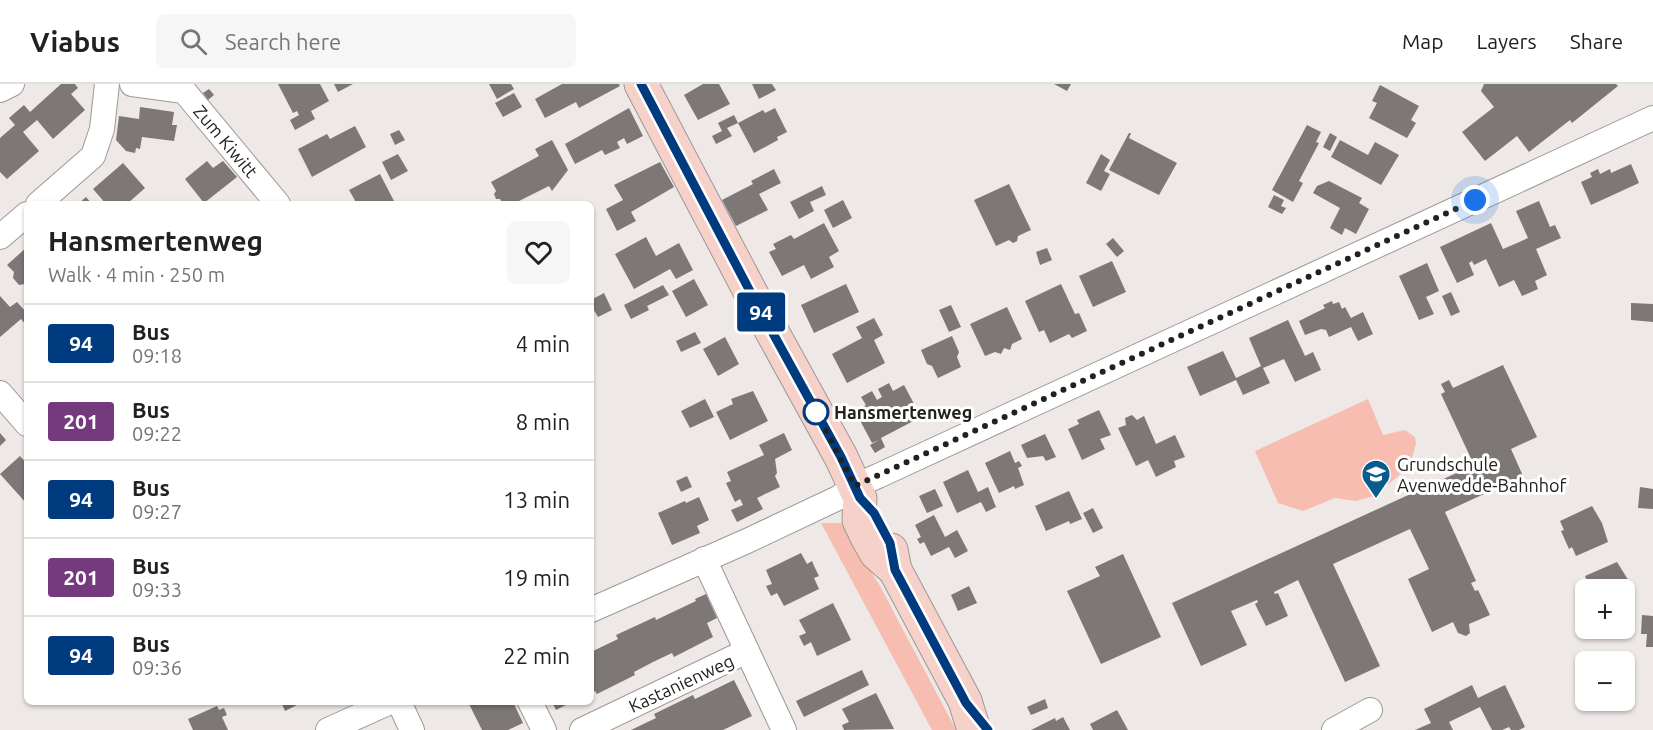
<!DOCTYPE html>
<html lang="en">
<head>
<meta charset="utf-8">
<style>
	:root { --surface:#fff; --page:#f6f6f6; --text:#202124; --muted:#757577; --line:#e0e0e0 }
	body { margin:0; font-family:Ubuntu,sans-serif; background:var(--page); color:var(--text); height:100vh; display:flex; flex-direction:column; font-size:22px; white-space:nowrap }
	* { box-sizing:border-box; margin:0 }
	p { font-size:20px; color:var(--muted) }
	.icon { flex:none; width:33px; height:33px; fill:none; stroke:currentColor; stroke-width:2; stroke-linecap:round; stroke-linejoin:round }
	.map { position:relative; flex:1; overflow:hidden }
	.side { position:absolute; left:24px; top:117px; width:570px; height:504px; display:flex; flex-direction:column; background:var(--surface); border-radius:9px; box-shadow:0 2px 4px #0004 }
	.side>* { flex:none }
	.badge { padding:0 12px; border-radius:4px; font-size:21px; line-height:39px }
	.fabs { position:absolute; left:1575px; top:495px; display:grid; gap:12px }
	.fabs a { display:grid; place-items:center; width:60px; height:60px; border-radius:9px; background:var(--surface); box-shadow:0 2px 4px #0004; font-size:30px }
	.you { position:absolute; width:30px; height:30px; margin:-15px; border:4px solid #fff; border-radius:50%; background:#1a73e8; box-shadow:0 0 0 9px #1a73e833 }
	.map>.badge { position:absolute; translate:-50% -50%; box-shadow:0 0 0 3px #fff }
	.round { display:grid; place-items:center; flex:none; width:63px; height:63px; border-radius:9px; background:var(--page) }
	.overview { display:flex; align-items:center; justify-content:space-between; height:102px; padding:0 24px }
	h1 { font-size:28px; font-weight:600; line-height:45px }
	ul { padding:0; list-style:none }
	li { display:flex; align-items:center; gap:18px; height:78px; padding:0 24px; border-top:2px solid var(--line) }
	li div { flex:1 }
	li b { display:block; font-size:22px }
	li em { font-style:normal }
	li .badge { min-width:66px; font-weight:700; text-align:center }
	header { display:flex; align-items:center; gap:36px; box-sizing:border-box; height:84px; padding:0 30px; background:var(--surface); border-bottom:2px solid var(--line) }
	header strong { font-size:28px }
	nav { display:flex; gap:33px; margin-inline-start:auto; font-size:21px }
	.search { width:420px; height:54px; background:var(--page); display:flex; align-items:center; gap:15px; box-sizing:border-box; padding:0 21px; border-radius:9px; color:var(--muted); font-size:22px }
	.map>svg:first-child { display:block }
	.green { fill:#f6bdb0 }
	.building { fill:#7d7776 }
	.lines { fill:none; stroke-linecap:round; stroke-linejoin:round }
	.street-casing { stroke:#9e9896; stroke-width:26 }
	.secondary-casing { stroke:#9e9896; stroke-width:35 }
	.street { stroke:#fff; stroke-width:24 }
	.secondary { stroke:#f5d1c9; stroke-width:33 }
	.line-casing { stroke:#fff; stroke-width:14 }
	.line { stroke:#003b80; stroke-width:9 }
	.walk { stroke:#232120; stroke-width:6; stroke-dasharray:0 10.8 }
	.stop-dot { fill:#fff; stroke:#003b80; stroke-width:3 }
	.labels { text-anchor:middle; dominant-baseline:central; stroke-width:6; stroke-linejoin:round; paint-order:stroke }
	.street-label { font-size:18px; fill:#232120; stroke:#fff }
	.stop-label { font-size:18px; font-weight:bold; fill:#232120; stroke:#fff; text-anchor:start }
	.poi-label { font-size:18px; fill:#232120; stroke:#fff; text-anchor:start }
</style>
</head>
<body>
<header>
<strong>Viabus</strong>
<div class="search"><svg class="icon" aria-label="search" viewBox="0 0 24 24"><circle cx="10" cy="10" r="6"/><path d="M15 15l6 6"/></svg>Search here</div>
<nav><a>Map</a><a>Layers</a><a>Share</a></nav>
</header>
<div class="map">
<svg width="1653" height="646" viewBox="0 0 1653 646">
	<rect width="100%" height="100%" fill="#eee8e6"/>
	<g class="green">
		<polygon points="1368,315 1383,351 1405,346 1415,353 1416,360 1409,383 1374,412 1356,417 1335,414 1303,427 1278,419 1255,367"/>
		<polygon points="821,439 842,439 881,504 956,646 932,646"/>
	</g>
	<g class="building">
		<polygon points="61,0 75,0 78,4 71,10 85,26 53,55 37,36 23,48 39,67 7,95 0,88 0,54 15,41 9,34 24,21 30,28"/>
		<polygon points="278,0 320,0 329,17 311,27 315,35 295,46 290,36 299,31 297,27 293,29"/>
		<polygon points="334,0 353,0 338,8"/>
		<polygon points="489,0 511,0 514,5 497,15"/>
		<polygon points="562,0 619,0 620,2 579,24 576,18 545,34 535,15"/>
		<polygon points="703,0 719,0 730,20 698,36 684,11"/>
		<polygon points="752,0 772,0 776,6 759,15"/>
		<polygon points="1054,0 1071,0 1067,7"/>
		<polygon points="1484,0 1616,0 1618,2 1572,39 1570,36 1529,68 1517,52 1485,77 1462,48 1494,23 1481,7"/>
		<polygon points="1380,1 1419,22 1411,36 1416,39 1407,54 1369,34 1377,19 1372,17"/>
		<polygon points="209,5 214,11 208,16 203,9"/>
		<polygon points="514,9 522,23 503,33 495,19"/>
		<polygon points="140,23 174,28 172,41 177,41 174,57 142,53 140,65 136,64 135,69 126,67 116,56 119,32 139,35"/>
		<polygon points="629,24 643,52 627,60 624,54 617,58 620,64 605,71 602,66 575,80 565,60"/>
		<polygon points="775,24 787,48 777,53 778,56 754,69 738,39 763,26 765,29"/>
		<polygon points="734,31 738,39 727,44 732,52 716,60 712,52 722,47 718,39"/>
		<polygon points="1307,41 1321,48 1316,58 1319,59 1299,97 1303,99 1293,118 1272,106"/>
		<polygon points="355,42 366,63 312,93 298,65 327,50 330,55"/>
		<polygon points="399,46 405,56 395,61 390,50"/>
		<polygon points="1129,49 1131,49 1129,54 1177,79 1159,111 1109,86"/>
		<polygon points="1330,49 1337,53 1330,67 1323,63"/>
		<polygon points="552,56 568,86 552,107 549,102 513,120 503,120 500,115 496,115 494,110 496,107 491,98 539,72 535,65"/>
		<polygon points="1340,56 1368,71 1375,58 1399,71 1381,101 1331,73"/>
		<polygon points="398,70 408,87 391,96 382,78"/>
		<polygon points="1101,70 1110,76 1104,87 1110,90 1101,107 1086,99"/>
		<polygon points="207,77 213,84 223,77 237,93 204,119 185,95"/>
		<polygon points="660,78 674,103 631,128 636,137 617,147 606,125 623,116 614,101"/>
		<polygon points="123,79 145,104 127,120 106,120 93,105"/>
		<polygon points="1631,80 1639,99 1591,121 1581,98 1592,93 1590,89 1598,85 1600,90 1610,85 1611,89"/>
		<polygon points="774,85 781,99 759,110 768,126 736,142 722,116 753,100 751,97"/>
		<polygon points="380,90 394,117 393,120 357,120 349,106"/>
		<polygon points="1329,97 1362,114 1359,119 1369,125 1356,150 1345,144 1342,151 1330,144 1340,124 1313,109 1317,102"/>
		<polygon points="1009,100 1031,146 1018,152 1017,157 1013,159 1009,156 996,162 974,116"/>
		<polygon points="822,102 826,111 810,118 814,127 799,135 790,118"/>
		<polygon points="1274,111 1284,116 1281,122 1286,124 1282,130 1268,123"/>
		<polygon points="86,113 92,120 78,120"/>
		<polygon points="843,116 852,134 833,144 824,126"/>
		<polygon points="1539,117 1550,143 1555,141 1561,154 1536,165 1547,191 1535,197 1538,205 1522,212 1514,196 1499,203 1486,175 1474,181 1472,177 1469,179 1474,191 1457,199 1440,163 1491,139 1503,165 1517,159 1528,154 1516,127"/>
		<polygon points="824,139 839,167 829,173 834,183 811,195 804,181 782,192 769,168 776,165 773,160 791,151 794,155"/>
		<polygon points="646,153 656,172 679,159 693,186 676,195 670,185 634,205 615,170"/>
		<polygon points="1113,154 1124,167 1117,173 1106,160"/>
		<polygon points="27,163 27,203 25,200 19,201 13,194 14,188 7,181"/>
		<polygon points="1047,164 1052,176 1040,181 1036,168"/>
		<polygon points="1112,177 1126,208 1093,223 1079,192"/>
		<polygon points="1427,179 1439,207 1426,213 1434,230 1419,236 1399,192"/>
		<polygon points="694,195 708,221 686,233 672,207"/>
		<polygon points="846,200 859,228 814,249 801,221"/>
		<polygon points="1061,200 1075,230 1079,229 1087,247 1072,254 1069,250 1050,259 1044,246 1039,248 1025,217"/>
		<polygon points="663,201 669,211 647,222 649,226 631,235 624,221"/>
		<polygon points="1451,208 1460,228 1451,232 1442,212"/>
		<polygon points="604,209 612,226 598,233 591,221 591,216"/>
		<polygon points="0,212 10,223 17,218 27,229 27,242 21,235 0,253"/>
		<polygon points="1332,217 1333,220 1339,218 1342,225 1345,223 1351,234 1363,228 1373,250 1358,257 1351,243 1329,253 1326,246 1321,245 1305,251 1299,237 1325,224 1323,221"/>
		<polygon points="1631,219 1653,220 1653,238 1631,236"/>
		<polygon points="951,221 961,243 949,248 939,226"/>
		<polygon points="1007,223 1022,255 1012,260 1010,266 1004,264 1001,270 995,268 985,272 970,240"/>
		<polygon points="874,234 883,251 874,256 885,279 847,299 832,270 862,254 856,243"/>
		<polygon points="1288,236 1305,272 1313,268 1321,286 1295,298 1284,275 1263,284 1270,299 1243,311 1236,296 1200,312 1187,283 1223,267 1236,294 1253,286 1261,282 1249,254"/>
		<polygon points="695,248 701,259 681,268 676,257"/>
		<polygon points="952,252 959,268 957,273 961,283 938,294 932,282 927,280 921,266"/>
		<polygon points="725,253 739,280 718,292 703,265"/>
		<polygon points="1503,281 1537,353 1511,365 1523,392 1445,428 1476,497 1471,499 1475,507 1478,506 1490,531 1469,540 1470,549 1466,552 1458,549 1453,538 1432,548 1408,495 1429,485 1410,445 1333,480 1380,582 1345,598 1298,496 1274,508 1275,510 1278,509 1288,532 1266,542 1255,520 1258,518 1257,516 1231,527 1247,561 1201,582 1172,519 1474,381 1441,310 1445,308 1441,300 1449,296 1453,304"/>
		<polygon points="889,299 893,307 904,301 921,333 881,354 885,363 875,369 870,361 879,356 872,359 855,327 866,321 861,313 872,307 877,316 882,313 878,305"/>
		<polygon points="753,307 768,337 730,356 716,328 733,320 731,315"/>
		<polygon points="705,315 714,333 690,344 681,327"/>
		<polygon points="1099,326 1111,351 1100,355 1105,365 1082,376 1068,345 1079,340 1077,336"/>
		<polygon points="1132,331 1137,336 1144,332 1156,360 1175,351 1185,373 1174,377 1176,383 1156,393 1148,376 1136,382 1118,344 1126,341 1125,334"/>
		<polygon points="0,349 6,356 0,362"/>
		<polygon points="784,349 792,366 775,375 777,389 775,392 780,403 757,414 763,425 737,438 731,426 743,421 740,415 735,418 726,399 731,397 727,388 764,371 759,361"/>
		<polygon points="1045,350 1056,373 1046,377 1043,372 1027,374 1021,361"/>
		<polygon points="1010,367 1015,379 1019,377 1022,382 1018,384 1024,401 1015,405 1014,402 999,409 985,379"/>
		<polygon points="20,372 27,380 27,420 0,390"/>
		<polygon points="968,386 978,408 988,403 996,423 986,428 981,418 957,429 943,398"/>
		<polygon points="687,392 692,403 681,408 676,397"/>
		<polygon points="1640,403 1653,405 1653,425 1638,424"/>
		<polygon points="935,405 943,422 927,429 919,412"/>
		<polygon points="1069,407 1082,435 1070,440 1069,437 1046,447 1035,422"/>
		<polygon points="699,413 709,436 697,442 700,449 672,461 658,429 685,417 686,419"/>
		<polygon points="1592,422 1602,439 1608,458 1576,472 1572,463 1569,465 1561,447 1564,446 1560,437"/>
		<polygon points="1093,424 1103,444 1093,449 1083,429"/>
		<polygon points="934,431 945,453 957,446 968,467 955,474 949,463 931,472 924,458 920,460 917,455 921,453 915,441"/>
		<polygon points="801,469 807,480 812,477 815,484 819,492 814,494 819,505 784,522 777,509 771,512 766,502 772,500 766,486"/>
		<polygon points="1123,470 1161,553 1101,580 1067,507 1100,492 1095,483"/>
		<polygon points="1617,478 1627,494 1631,503 1629,504 1633,513 1624,516 1624,506 1588,506 1586,502 1589,501 1585,492"/>
		<polygon points="969,502 977,519 958,527 951,511"/>
		<polygon points="706,510 717,534 707,539 713,553 674,573 672,569 653,578 634,588 635,591 597,610 595,607 591,609 591,568 618,555 616,551 655,533 656,536 696,517 695,515"/>
		<polygon points="833,519 851,556 817,572 811,558 804,562 799,552 806,549 799,536"/>
		<polygon points="1642,531 1653,532 1653,563 1646,563 1647,550 1641,550"/>
		<polygon points="862,586 869,601 804,633 796,617"/>
		<polygon points="734,596 752,632 723,646 631,646 656,634 654,630 693,611 695,615"/>
		<polygon points="1472,601 1478,614 1505,601 1525,643 1519,646 1511,646 1509,643 1502,646 1492,646 1480,623 1449,638 1453,646 1415,646 1431,639 1424,625"/>
		<polygon points="876,609 894,645 844,646 842,641 849,638 842,625"/>
		<polygon points="1045,615 1048,624 1031,631 1027,623"/>
		<polygon points="281,618 303,618 285,627"/>
		<polygon points="468,618 513,618 523,639 508,646 482,646"/>
		<polygon points="552,618 572,618 556,626"/>
		<polygon points="217,622 219,626 224,624 227,631 222,633 228,646 193,646 188,635"/>
		<polygon points="1117,626 1128,646 1093,646 1090,640"/>
		<polygon points="1063,633 1070,646 1031,646 1055,634 1056,637"/>
	</g>
	<g class="lines">
		<g class="street-casing">
			<g id="street">
				<polyline points="132,0 184,7 278,120"/>
				<polyline points="0,6 12,0"/>
				<polyline points="38,120 93,72 102,45 107,0"/>
				<polyline points="0,153 27,130"/>
				<polyline points="0,309 27,340"/>
				<polyline points="704,475 784,646"/>
				<polyline points="591,526 747,457 838,414 855,402 878,392 1653,34"/>
				<polyline points="399,618 412,646"/>
				<polyline points="530,618 544,646"/>
				<polyline points="328,646 390,618"/>
				<polyline points="582,646 747,567"/>
				<polyline points="1334,646 1370,626"/>
			</g>
		</g>
		<g class="secondary-casing">
			<g id="secondary">
				<polyline points="641,0 753,213 841,373 860,414 859,436 867,453 876,469 895,486"/>
				<polyline points="891,466 895,486 965,617 974,646"/>
			</g>
		</g>
		<use href="#street" class="street"/>
		<use href="#secondary" class="secondary"/>
	</g>
	<g class="lines">
		<g class="line-casing">
			<polyline id="line" points="641,0 753,213 841,373 860,414 874,429 890,459 895,486 966,619 988,646"/>
		</g>
		<use href="#line" class="line"/>
		<polyline class="walk" points="816,328 855,402 1475,116"/>
	</g>
	<defs>
		<g id="school-pin" transform="scale(1.5)"><path d="M0 17L-7.5 6A9.5 9.5 0 1 1 7.5 6Z" fill="#075b8d" stroke="#fff"/><path d="M0-5L7-2L0 1L-7-2ZM-4 1L0 2.5L4 1V4Q0 6-4 4Z" fill="#fff"/></g>
	</defs>
	<g fill-rule="evenodd">
		<use href="#school-pin" x="1376" y="390"/>
	</g>
	<circle class="stop-dot" cx="816" cy="328" r="12"/>
	<g class="labels">
		<g class="street-label">
			<text transform="translate(226 57) rotate(50)">Zum Kiwitt</text>
			<text transform="translate(681 599) rotate(-25)">Kastanienweg</text>
		</g>
		<g class="stop-label">
			<text x="834" y="328">Hansmertenweg</text>
		</g>
		<g class="poi-label">
			<text x="1397" y="380">Grundschule<tspan x="1397" dy="21">Avenwedde-Bahnhof</tspan></text>
		</g>
	</g>
</svg>
<div class="fabs">
<a>+</a>
<a>−</a>
</div>
<div class="you" style="left:1475px;top:116px"></div>
<b class="badge" style="left:761px;top:228px;background:#003b80;color:#fff">94</b>
<section class="side">
<div class="overview"><div><h1>Hansmertenweg</h1><p>Walk · 4 min · 250 m</p></div><a class="round"><svg class="icon" aria-label="heart" viewBox="0 0 24 24"><path d="M12 20l-8-8c-3-5 5-10 8-4 3-6 11-1 8 4z"/></svg></a></div>
<ul>
<li><span class="badge" style="background:#003b80;color:#fff">94</span><div><b>Bus</b><p>09:18</p></div><em>4 min</em></li>
<li><span class="badge" style="background:#743a7d;color:#fff">201</span><div><b>Bus</b><p>09:22</p></div><em>8 min</em></li>
<li><span class="badge" style="background:#003b80;color:#fff">94</span><div><b>Bus</b><p>09:27</p></div><em>13 min</em></li>
<li><span class="badge" style="background:#743a7d;color:#fff">201</span><div><b>Bus</b><p>09:33</p></div><em>19 min</em></li>
<li><span class="badge" style="background:#003b80;color:#fff">94</span><div><b>Bus</b><p>09:36</p></div><em>22 min</em></li>
</ul>
</section>
</div>
</body>
</html>
